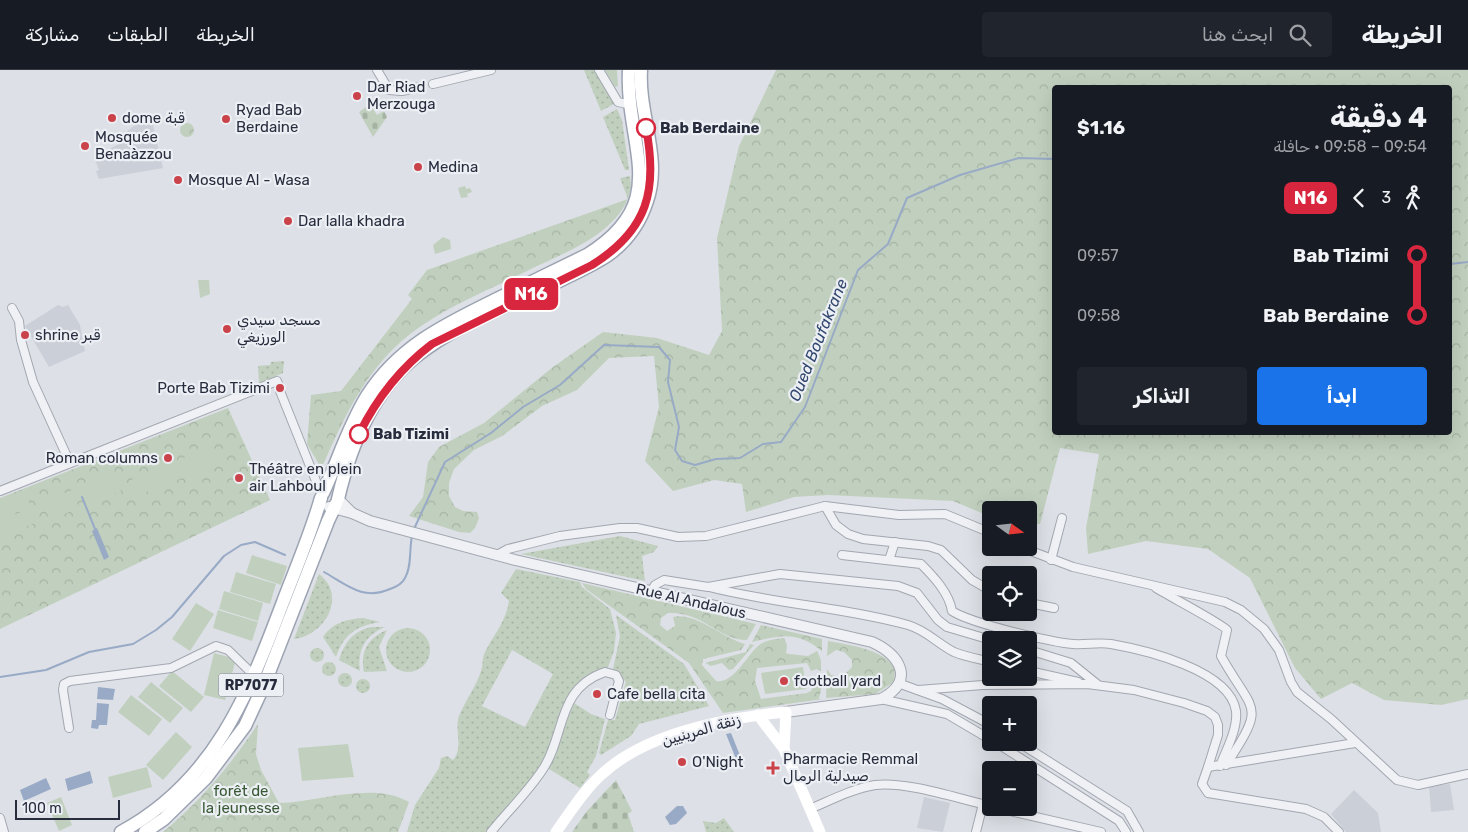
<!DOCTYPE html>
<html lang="ar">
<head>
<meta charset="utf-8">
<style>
	:root { --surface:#171b24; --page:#20242c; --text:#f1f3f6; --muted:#9ea1a6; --line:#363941; --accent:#1a73e8 }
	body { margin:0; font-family:Rubik,Cairo,sans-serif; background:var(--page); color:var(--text); direction:rtl; height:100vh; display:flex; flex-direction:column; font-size:19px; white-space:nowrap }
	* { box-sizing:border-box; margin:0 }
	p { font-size:16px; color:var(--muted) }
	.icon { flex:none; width:28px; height:28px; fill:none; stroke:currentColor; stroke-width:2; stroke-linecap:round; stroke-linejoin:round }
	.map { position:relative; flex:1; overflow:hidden; direction:ltr }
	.side { position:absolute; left:1052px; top:15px; width:400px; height:350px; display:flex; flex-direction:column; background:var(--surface); border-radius:5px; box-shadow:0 5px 20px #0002; direction:rtl }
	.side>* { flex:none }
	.badge { padding:0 10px; border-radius:8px; font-size:18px; line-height:32px }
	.needle { width:32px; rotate:105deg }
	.buttons { position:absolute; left:982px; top:431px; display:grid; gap:10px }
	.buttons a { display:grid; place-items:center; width:55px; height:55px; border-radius:5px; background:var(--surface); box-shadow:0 5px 20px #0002; font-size:25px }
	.scale { position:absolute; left:15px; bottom:12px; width:105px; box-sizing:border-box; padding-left:5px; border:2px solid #272d3d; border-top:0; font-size:14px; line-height:18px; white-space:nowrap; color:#272d3d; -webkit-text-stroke:4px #eceff4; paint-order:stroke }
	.map>.badge { position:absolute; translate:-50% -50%; box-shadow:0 0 0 2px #fff }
	.legs { display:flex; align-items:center; gap:8px; height:55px; padding:0 25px; font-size:16px }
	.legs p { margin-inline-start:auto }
	.head { display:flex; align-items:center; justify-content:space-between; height:85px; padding:0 25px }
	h1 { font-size:28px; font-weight:700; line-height:38px }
	.button { display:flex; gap:10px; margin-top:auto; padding:10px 25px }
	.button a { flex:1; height:58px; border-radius:5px; background:var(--accent); color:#fff; font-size:20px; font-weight:700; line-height:58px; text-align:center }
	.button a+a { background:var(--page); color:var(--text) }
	ul { padding:0 25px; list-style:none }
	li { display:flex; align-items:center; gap:18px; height:60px; font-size:19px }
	li i { display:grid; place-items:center; width:8px; height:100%; margin:0 6px; background:currentColor }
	li i::after { content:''; width:12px; height:12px; margin:-6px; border:4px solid; border-radius:50%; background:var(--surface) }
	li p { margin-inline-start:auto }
	li:first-child i { background:linear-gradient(#0000 50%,currentColor 0) }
	li:last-child i { background:linear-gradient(currentColor 50%,#0000 0) }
	header { display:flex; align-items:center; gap:30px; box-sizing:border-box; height:70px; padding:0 25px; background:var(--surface); border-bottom:1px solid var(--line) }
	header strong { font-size:24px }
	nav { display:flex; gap:28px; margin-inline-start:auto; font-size:18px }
	.search { width:350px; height:45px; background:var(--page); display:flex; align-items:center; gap:12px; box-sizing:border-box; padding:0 18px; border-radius:5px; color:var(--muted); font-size:19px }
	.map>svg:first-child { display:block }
	.built { fill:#cbcfd8 }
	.grass { fill:url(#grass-dots); fill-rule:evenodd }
	.forest { fill:url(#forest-crowns); fill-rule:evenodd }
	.cemetery { fill:url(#cemetery-stones) }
	.garden { fill:#c1d0be }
	.water { fill:#98aac6 }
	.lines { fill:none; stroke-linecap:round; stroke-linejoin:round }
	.stream { stroke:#98aac6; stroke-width:2 }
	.minor-casing { stroke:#a3a7b0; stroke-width:10 }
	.tertiary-casing { stroke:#a3a7b0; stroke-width:12 }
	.primary-casing { stroke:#9ca3b2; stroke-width:15 }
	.minor { stroke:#eff1f5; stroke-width:8 }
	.tertiary { stroke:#eff1f5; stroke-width:10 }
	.secondary { stroke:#fff; stroke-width:11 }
	.primary { stroke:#fff; stroke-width:12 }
	.line-1-casing { stroke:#fff; stroke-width:11 }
	.line-1 { stroke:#d7263d; stroke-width:8 }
	.poi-dot { fill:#cb434a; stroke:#eceff4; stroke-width:2 }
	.stop-1-dot { fill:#fff; stroke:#d7263d; stroke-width:2.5 }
	.labels { text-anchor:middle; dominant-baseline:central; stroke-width:4.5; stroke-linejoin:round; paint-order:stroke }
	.shield { fill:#eceff4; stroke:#626774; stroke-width:1 }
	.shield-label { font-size:14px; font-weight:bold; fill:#272d3d }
	.poi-label { font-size:15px; fill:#272d3d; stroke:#eceff4; text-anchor:start }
	.stop-label { font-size:15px; font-weight:bold; fill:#272d3d; stroke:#eceff4; text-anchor:start }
	.street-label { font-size:15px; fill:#272d3d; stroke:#eceff4 }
	.park-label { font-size:15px; fill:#385834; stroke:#eceff4 }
	.water-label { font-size:16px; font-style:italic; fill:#32486f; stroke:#eceff4 }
</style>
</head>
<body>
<header>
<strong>الخريطة</strong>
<div class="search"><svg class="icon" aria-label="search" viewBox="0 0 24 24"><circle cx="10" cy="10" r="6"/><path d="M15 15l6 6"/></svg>ابحث هنا</div>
<nav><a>الخريطة</a><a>الطبقات</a><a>مشاركة</a></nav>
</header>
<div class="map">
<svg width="1468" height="762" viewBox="0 0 1468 762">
	<defs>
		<pattern id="grass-dots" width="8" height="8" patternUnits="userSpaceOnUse" patternTransform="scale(1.25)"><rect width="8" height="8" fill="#c1d0be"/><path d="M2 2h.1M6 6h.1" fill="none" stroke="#a6b3a4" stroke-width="1.8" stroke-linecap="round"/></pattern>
		<pattern id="forest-crowns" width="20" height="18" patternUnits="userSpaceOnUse" patternTransform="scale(1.25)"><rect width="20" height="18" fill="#c1d0be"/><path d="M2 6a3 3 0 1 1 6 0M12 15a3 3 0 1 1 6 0" fill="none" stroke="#a6b3a4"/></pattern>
		<pattern id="cemetery-stones" width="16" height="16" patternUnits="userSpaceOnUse" patternTransform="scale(1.25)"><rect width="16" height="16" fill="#c1d0be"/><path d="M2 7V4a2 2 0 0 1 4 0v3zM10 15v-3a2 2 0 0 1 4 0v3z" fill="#a6b3a4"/></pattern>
	</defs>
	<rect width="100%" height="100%" fill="#dde0e6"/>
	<g class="built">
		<polygon points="150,43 163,98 99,109 96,101 99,100 94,87 121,73 121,66"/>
		<polygon points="58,235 63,237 68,235 80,255 85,281 49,297 25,256"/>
		<polygon points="1450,714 1454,740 1431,742 1429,716"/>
		<polygon points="1354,720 1378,743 1381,762 1346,762 1331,744"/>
		<polygon points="924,727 950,733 943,762 917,758"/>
	</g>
	<g class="grass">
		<polygon points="584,0 594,0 614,34 601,41"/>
		<polygon points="617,39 622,50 629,100 625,100 603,47"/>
		<polygon points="630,106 631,117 628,129 620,108"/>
		<polygon points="284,291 283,303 259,313 258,296 270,295 271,292"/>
		<polygon points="620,466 658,476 654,482 642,486 645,511 521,484"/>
		<path d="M516,499L580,512L582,517L610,539L616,563L614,581L608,597L576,617L570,623L545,692L514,733L489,762H407L415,735L439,698L441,688L447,686L453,690C464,678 454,660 459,646C465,631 476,617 481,601C484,593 481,589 486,580C495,563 506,551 509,531L501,523ZM512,580L553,604L525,657L482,636Z"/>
		<path d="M319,504C347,525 326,565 294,569Z"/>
		<polygon points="616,545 684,594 709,636 639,654 631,666 601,685 599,683 608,650 615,650 626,612 613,599 620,566"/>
		<path d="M363,548L380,552C356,556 344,564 336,587L323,567C332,553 347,549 363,548Z"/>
		<path d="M371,557H385C366,565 357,579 360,601L339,590C345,572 352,562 371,557Z"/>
		<circle cx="408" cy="580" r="22"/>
		<path d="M387,560L379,577L387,601L364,602C360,581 368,568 387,560Z"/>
		<circle cx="317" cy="585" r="7"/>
		<circle cx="329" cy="599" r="7"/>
		<circle cx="345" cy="610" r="7"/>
		<circle cx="363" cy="616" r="7"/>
		<polygon points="574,633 591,644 605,649 596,686 587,702 590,705 580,718 549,699"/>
		<polygon points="724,748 734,762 706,762 703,751 716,753"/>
	</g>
	<g class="forest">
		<path d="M776,0H1468V629L1441,635L1384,630L1352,613L1321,629L1295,598L1250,508L1208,479L1146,471L1088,484L1086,458L1099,384L1060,378L1040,454H1029V440H991V447L953,431L828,425L794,427L746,442L742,414L714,410L673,421L645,391L659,337L654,286L609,288L577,320L542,336L502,366L474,380L454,399L449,413V426L455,437L463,441L477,442L479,448L475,458L470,463L459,462L409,446L423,427L428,392L439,377L484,353L553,297L603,262L657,268L709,285L722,261L717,168L739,76ZM1055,18H1450V362H1055Z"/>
		<circle cx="187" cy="60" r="7"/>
		<path d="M628,129C611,167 563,183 529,200C489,220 444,237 409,265C367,298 345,345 324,393L320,396L307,374L311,325L341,321L412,229L408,225L427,200Z"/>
		<polygon points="228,338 270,430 0,559 0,428"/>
		<path d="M582,513L756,554L747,570C718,570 703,541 668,543L661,548L660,555L667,561L675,556L673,547C696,542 722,568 745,574L741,580L703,589L702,595L716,611C733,614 746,587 757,577C764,570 775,569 784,568L787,575L786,583L789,584L808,586L817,581L821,590V601L817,599L811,601L807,593L757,598L755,611L761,629L807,623L811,621L814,613L819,614L823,611L819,629H823L723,643L689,593L586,519Z"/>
		<path d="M761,555L822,569V581C797,561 781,565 752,572Z"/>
		<path d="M828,571C848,575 885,579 895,599L894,612L875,624L826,628L827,599L831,605L842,607L852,597V590L844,582L836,580L827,586Z"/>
		<polygon points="750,574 754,575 733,599 729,600 722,593 711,596 705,593 746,582"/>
		<path d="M258,654L256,684L261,700L279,733C318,732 373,711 409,732L398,762H163C201,731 231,694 258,654Z"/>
	</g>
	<g class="cemetery">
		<polygon points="370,34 377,45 384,41 387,47 373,67 359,42"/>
		<polygon points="616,710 632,741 628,744 634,762 572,762 587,741"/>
	</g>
	<g class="garden">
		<polygon points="605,0 617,0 618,16 615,17"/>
		<polygon points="465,116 466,119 470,118 472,122 467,124 468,127 461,128 458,118"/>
		<polygon points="443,167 450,170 451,179 435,184 433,175"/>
		<polygon points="198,210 209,210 210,224 200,228"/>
		<polygon points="208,379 214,396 138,425 132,408"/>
		<polygon points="114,404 121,421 91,433 84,415"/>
		<polygon points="24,420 30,435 0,447 0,430"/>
		<polygon points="72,420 79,438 50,450 42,432"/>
		<polygon points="29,439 35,453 0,467 0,450"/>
		<polygon points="252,485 287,496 281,515 246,503"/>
		<polygon points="236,502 276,514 270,534 230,522"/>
		<polygon points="224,521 263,533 258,551 219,539"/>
		<polygon points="196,533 214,544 190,581 172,569"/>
		<polygon points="218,540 258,552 252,571 213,558"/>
		<polygon points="214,583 236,589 225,630 204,625"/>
		<polygon points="803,597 806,619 765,624 761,603"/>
		<polygon points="172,601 204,627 191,642 159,616"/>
		<polygon points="151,612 183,638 170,653 138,627"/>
		<polygon points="131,625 162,649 149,666 118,642"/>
		<polygon points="176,662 192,677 163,710 146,695"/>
		<polygon points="348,674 354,707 302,711 298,678"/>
		<polygon points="147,697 152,717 113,728 108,707"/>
		<polygon points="61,727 72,755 59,761 47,733"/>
	</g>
	<g class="water">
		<polygon points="97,458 109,487 104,490 92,461"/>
		<polygon points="98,617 115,619 113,630 97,629"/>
		<polygon points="97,633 109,634 107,655 99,655 98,659 91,658 92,650 96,650"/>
		<polygon points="731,663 741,688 736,689 726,664"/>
		<polygon points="90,701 93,713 68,721 65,709"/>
		<polygon points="46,708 51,719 24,731 20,720"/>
		<polygon points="677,736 683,736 687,743 676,754 670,755 665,747"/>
	</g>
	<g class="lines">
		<g class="stream">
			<polyline points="1450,194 1468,192"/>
			<polyline points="82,427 95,459"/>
			<polyline points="414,459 445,392 491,363 523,337 560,315 604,275 659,277 670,290 668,312 679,357 675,380 682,391 695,395 716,389 740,388 763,374 781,372 805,337 858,200 888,174 907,128 960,105 1019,88 1055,89"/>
			<path d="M324,502C347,515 363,531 390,519C396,517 402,514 405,508C412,496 409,480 412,466"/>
			<polyline points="0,607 46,600 89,582 133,574 156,560 172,547 224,486 241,475 255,472 285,485"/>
		</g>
		<g class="minor-casing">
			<g id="minor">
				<polyline points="377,0 389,20 401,21"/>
				<polyline points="599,0 618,32 631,35"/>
				<polyline points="433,14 491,0"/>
				<polyline points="402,21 420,17"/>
				<polyline points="12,238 19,251 21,270 33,312 70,393"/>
				<polyline points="280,321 316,411"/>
				<polyline points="0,421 277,311 279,316"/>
				<polyline points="825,436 836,455 848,464 863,469 928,476 941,480 972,510 991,521"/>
				<polyline points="1023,478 1073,497 1225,532 1241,540 1264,559 1279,580 1291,612 1297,622 1331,649 1397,710 1418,715 1468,704"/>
				<polyline points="497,485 508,479 560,466 620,458 637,458 678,467 706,466 825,436 899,445 945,444 991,463"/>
				<path d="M842,485L921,494C934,507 949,523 952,541C970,553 1050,572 1073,574C1086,575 1098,572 1111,574C1145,580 1230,600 1236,641C1238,659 1226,680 1220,696"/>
				<polyline points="889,490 895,472"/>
				<polyline points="1051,490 1062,448"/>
				<polyline points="1029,511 1031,509"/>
				<path d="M709,517C775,534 843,537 908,555C926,560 938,574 954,582C966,587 979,589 991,592"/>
				<path d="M1156,518C1167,525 1224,555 1227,560L1221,586C1254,645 1267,632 1226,695"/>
				<polyline points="651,522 655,515 664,510 708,517 780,504 898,516 917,523 938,550 947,557 991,570"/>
				<polyline points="1029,533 1054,538"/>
				<polyline points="1029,580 1071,593 1097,614"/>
				<polyline points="1029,601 1078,612"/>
				<polyline points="898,613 942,629 991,655"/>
				<polyline points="918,620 983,615 1087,614 1134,620 1184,633 1207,641 1215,647 1218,655 1218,665 1208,697 1355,673"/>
				<polyline points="881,629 947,644 991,670"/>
				<polyline points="69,658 63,620 64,614 70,611 171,598 216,576 228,580 264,615"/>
				<polyline points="995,672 1119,751 1126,762"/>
				<polyline points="1018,672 1127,741 1139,762"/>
				<polyline points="1208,697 1202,714 1208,723 1306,739 1324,747 1339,762"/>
				<polyline points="997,738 1101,762"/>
				<path d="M810,739C831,730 852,719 875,715C907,711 959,729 991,736"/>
				<polyline points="0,748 4,762"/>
				<path d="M491,762C508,741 528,722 543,699C566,664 556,619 605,602L616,605L619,611L610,645"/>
				<polyline points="976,762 983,734"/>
			</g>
		</g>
		<g class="tertiary-casing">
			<g id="tertiary">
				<polyline points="329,437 352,443 338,429"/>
				<path d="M352,443L370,451L515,490L872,572C900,585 916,611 881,629L786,642"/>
			</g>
		</g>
		<g class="primary-casing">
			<g id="primary">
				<path d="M323,423C338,391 348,357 367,326C398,277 444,255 495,230C526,215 556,200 587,185C674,131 625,78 629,0"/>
				<path d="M338,429C350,377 373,322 414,288C455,254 513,233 561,210C577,202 593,195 608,185C626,172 640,153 647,131C662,88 638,44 641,0"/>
				<path d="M121,762C214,712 248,625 283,532C296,498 311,463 321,428"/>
				<polyline points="145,762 164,749 206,708 245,656 264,615 328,451 336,434"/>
			</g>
		</g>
		<use href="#minor" class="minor"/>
		<use href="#tertiary" class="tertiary"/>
		<g class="secondary">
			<polyline points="758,645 784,679 820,762"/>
			<path d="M556,762C570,743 583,721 601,705C646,662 727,648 786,642L784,679"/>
		</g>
		<use href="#primary" class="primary"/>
	</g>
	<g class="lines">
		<g class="line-1-casing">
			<path id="line-1" d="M359,364C377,328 399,299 432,274L592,195C648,160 658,120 646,58"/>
		</g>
		<use href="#line-1" class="line-1"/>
	</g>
	<g class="poi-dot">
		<circle cx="357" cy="26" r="5"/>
		<circle cx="112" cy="48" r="5"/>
		<circle cx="226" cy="49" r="5"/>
		<circle cx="85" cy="76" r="5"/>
		<circle cx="418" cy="97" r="5"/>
		<circle cx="178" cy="110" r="5"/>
		<circle cx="288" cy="151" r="5"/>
		<circle cx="227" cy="259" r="5"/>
		<circle cx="25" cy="265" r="5"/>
		<circle cx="280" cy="318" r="5"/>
		<circle cx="168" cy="388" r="5"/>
		<circle cx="239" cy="408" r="5"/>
		<circle cx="784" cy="611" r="5"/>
		<circle cx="597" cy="624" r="5"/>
		<circle cx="682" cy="692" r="5"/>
		<path d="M770.5 690.5h5v5h5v5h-5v5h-5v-5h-5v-5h5z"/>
	</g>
	<g class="stop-1-dot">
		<circle cx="646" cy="58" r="9"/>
		<circle cx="359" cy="364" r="9"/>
	</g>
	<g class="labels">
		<rect class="shield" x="218.5" y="603.5" width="65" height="23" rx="4"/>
		<g class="shield-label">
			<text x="251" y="615">RP7077</text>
		</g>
		<g class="poi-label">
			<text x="367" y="17">Dar Riad<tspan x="367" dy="17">Merzouga</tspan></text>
			<text x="236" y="40">Ryad Bab<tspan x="236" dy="17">Berdaine</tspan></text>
			<text x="122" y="48">dome قبة</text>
			<text x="95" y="67">Mosquée<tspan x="95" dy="17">Benaàzzou</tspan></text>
			<text x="428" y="97">Medina</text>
			<text x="188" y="110">Mosque Al - Wasa</text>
			<text x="298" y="151">Dar lalla khadra</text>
			<text x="237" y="250">مسجد سيدي<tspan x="237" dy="17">الورزيغي</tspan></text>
			<text x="35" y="265">shrine قبر</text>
			<text x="270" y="318" text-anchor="end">Porte Bab Tizimi</text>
			<text x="158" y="388" text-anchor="end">Roman columns</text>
			<text x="249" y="399">Théâtre en plein<tspan x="249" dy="17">air Lahboul</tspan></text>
			<text x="794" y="611">football yard</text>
			<text x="607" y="624">Cafe bella cita</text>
			<text x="783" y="689">Pharmacie Remmal<tspan x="783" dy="17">صيدلية الرمال</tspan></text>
			<text x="692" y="692">O'Night</text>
		</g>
		<g class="stop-label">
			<text x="660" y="58">Bab Berdaine</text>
			<text x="373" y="364">Bab Tizimi</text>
		</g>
		<g class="street-label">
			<text transform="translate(691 531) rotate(13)">Rue Al Andalous</text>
			<text transform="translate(701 660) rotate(-16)">زنقة المرينيين</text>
		</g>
		<g class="park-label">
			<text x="241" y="721">forêt de<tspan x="241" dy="17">la jeunesse</tspan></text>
		</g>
		<g class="water-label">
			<text transform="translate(818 270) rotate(-68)">Oued Boufakrane</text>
		</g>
	</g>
</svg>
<div class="buttons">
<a><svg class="needle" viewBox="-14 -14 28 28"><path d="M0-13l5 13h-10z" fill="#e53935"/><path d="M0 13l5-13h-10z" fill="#9ea1a6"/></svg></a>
<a><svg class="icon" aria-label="locate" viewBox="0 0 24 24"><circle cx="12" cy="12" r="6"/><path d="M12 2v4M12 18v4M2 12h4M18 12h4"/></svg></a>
<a><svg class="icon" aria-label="layers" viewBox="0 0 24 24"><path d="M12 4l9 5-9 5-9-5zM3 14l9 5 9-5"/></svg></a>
<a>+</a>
<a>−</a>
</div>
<div class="scale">100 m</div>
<b class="badge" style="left:531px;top:224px;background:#d7263d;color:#fff">N16</b>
<section class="side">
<div class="head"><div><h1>4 دقيقة</h1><p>09:54 – 09:58 · حافلة</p></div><b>$1.16</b></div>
<div class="legs"><svg class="icon" aria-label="walk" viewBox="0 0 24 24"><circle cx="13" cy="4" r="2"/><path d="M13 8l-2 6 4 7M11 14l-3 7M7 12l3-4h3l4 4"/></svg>3<svg class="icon" aria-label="back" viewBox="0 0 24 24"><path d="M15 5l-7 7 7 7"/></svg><b class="badge" style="background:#d7263d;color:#fff">N16</b></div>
<ul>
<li><i style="color:#d7263d"></i><b>Bab Tizimi</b><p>09:57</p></li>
<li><i style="color:#d7263d"></i><b>Bab Berdaine</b><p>09:58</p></li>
</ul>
<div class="button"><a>ابدأ</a><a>التذاكر</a></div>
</section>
</div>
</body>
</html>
